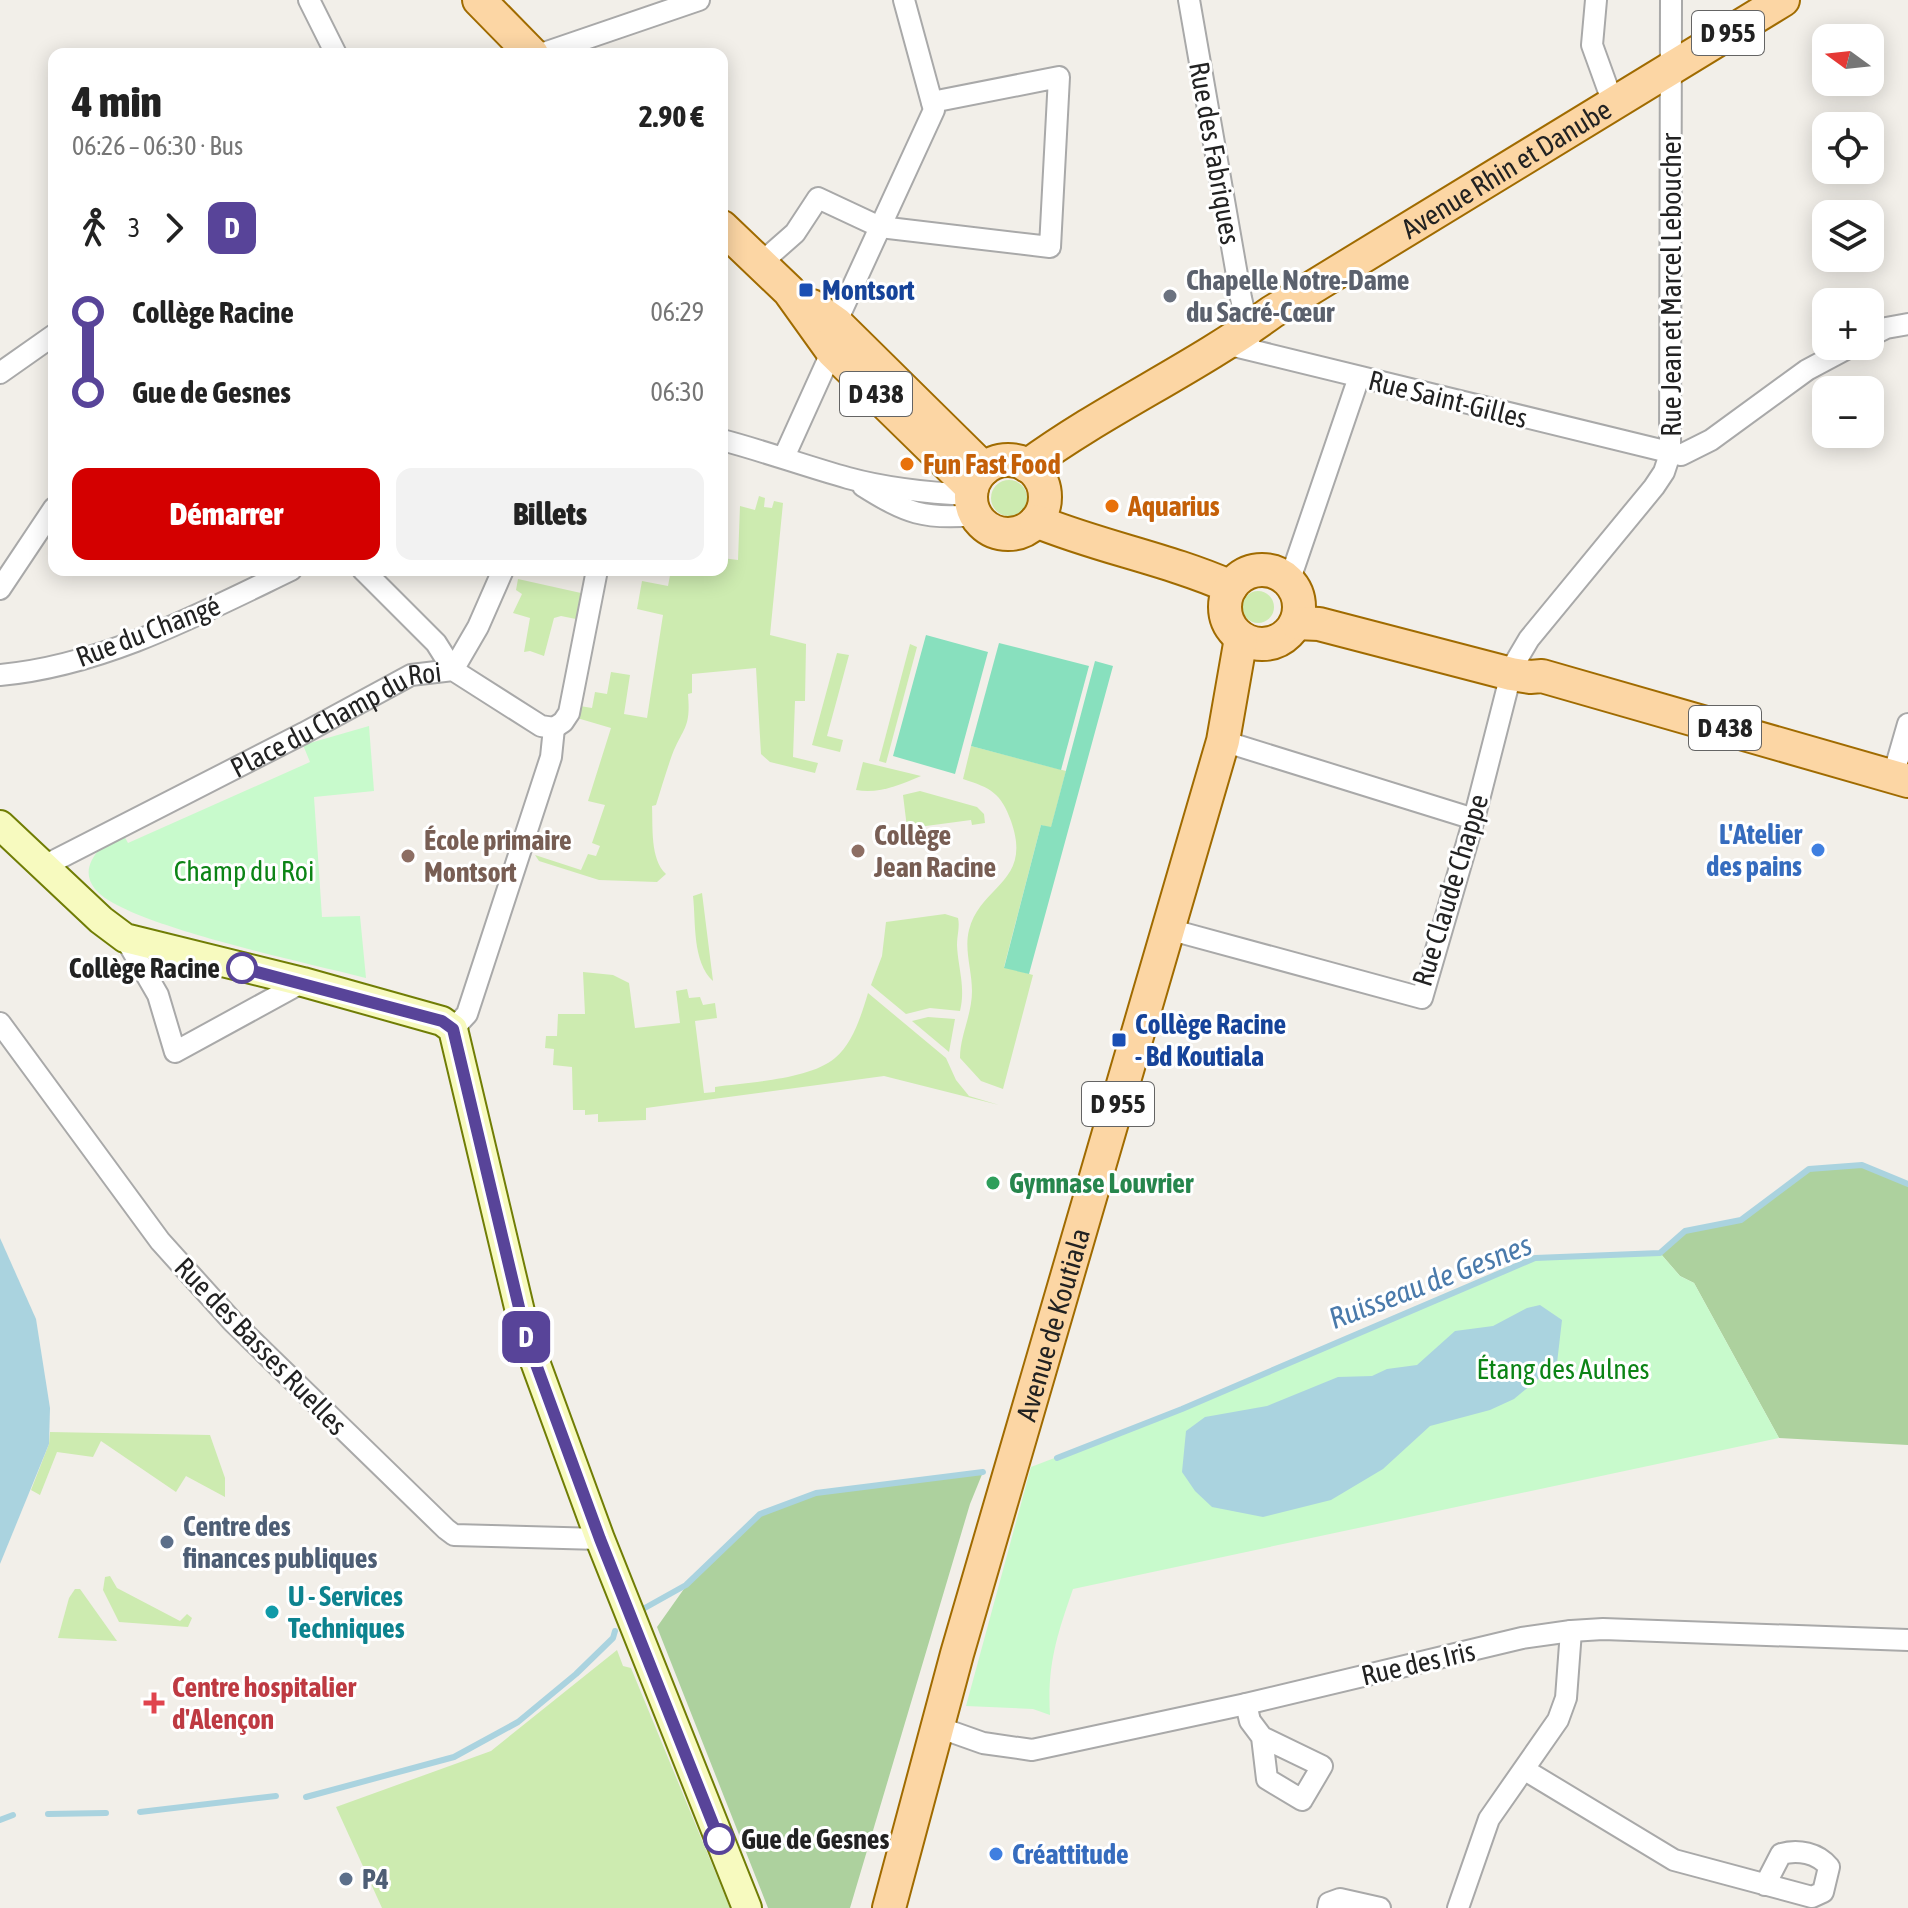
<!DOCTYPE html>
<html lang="fr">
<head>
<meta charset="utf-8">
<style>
	:root { --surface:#fff; --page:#f2f2f2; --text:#222; --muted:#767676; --accent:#d40000 }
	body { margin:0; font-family:"Asap Condensed",sans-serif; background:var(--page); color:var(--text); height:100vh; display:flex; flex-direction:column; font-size:30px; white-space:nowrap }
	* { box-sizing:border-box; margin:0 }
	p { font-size:26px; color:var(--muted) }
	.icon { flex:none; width:44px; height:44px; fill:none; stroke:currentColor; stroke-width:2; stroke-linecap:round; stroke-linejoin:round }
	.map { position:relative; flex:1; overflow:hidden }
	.drawer { position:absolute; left:48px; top:48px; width:680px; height:528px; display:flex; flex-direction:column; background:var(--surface); border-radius:16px; box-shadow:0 4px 20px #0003 }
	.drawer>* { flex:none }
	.badge { padding:0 16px; border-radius:12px; font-size:28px; line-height:52px }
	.needle { width:52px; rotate:285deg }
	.buttons { position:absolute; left:1812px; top:24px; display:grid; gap:16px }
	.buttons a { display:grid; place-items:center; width:72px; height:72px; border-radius:16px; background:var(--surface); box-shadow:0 4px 20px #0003; font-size:40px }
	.map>.badge { position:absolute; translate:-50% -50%; box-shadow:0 0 0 4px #fff }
	.legs { display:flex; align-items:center; gap:12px; height:88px; padding:0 24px; font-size:26px }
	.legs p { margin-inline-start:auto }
	.overview { display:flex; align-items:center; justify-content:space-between; height:136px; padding:0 24px }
	h1 { font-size:44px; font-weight:800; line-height:60px }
	.action { display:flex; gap:16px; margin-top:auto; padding:16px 24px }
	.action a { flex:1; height:92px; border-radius:16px; background:var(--accent); color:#fff; font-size:32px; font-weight:800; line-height:92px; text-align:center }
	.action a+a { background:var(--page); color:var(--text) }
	ul { padding:0 24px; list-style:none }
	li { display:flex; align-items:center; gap:28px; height:80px; font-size:30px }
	li i { display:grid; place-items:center; width:12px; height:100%; margin:0 10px; background:currentColor }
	li i::after { content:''; width:20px; height:20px; margin:-10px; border:6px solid; border-radius:50%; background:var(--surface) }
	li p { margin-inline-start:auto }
	li:first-child i { background:linear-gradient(#0000 50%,currentColor 0) }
	li:last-child i { background:linear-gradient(currentColor 50%,#0000 0) }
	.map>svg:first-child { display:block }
	.grass { fill:#cdebb0 }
	.forest { fill:#add19e }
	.park { fill:#c8facc }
	.pitch { fill:#88e0be }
	.water { fill:#aad3df }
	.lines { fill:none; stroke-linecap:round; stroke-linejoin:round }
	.stream { stroke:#aad3df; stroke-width:6 }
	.street-casing { stroke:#a9a9a9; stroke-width:24 }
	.secondary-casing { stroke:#707d05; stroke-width:32 }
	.primary-casing { stroke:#a06b00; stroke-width:36 }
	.street { stroke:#fff; stroke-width:20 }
	.secondary { stroke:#f7fabf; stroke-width:28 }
	.primary { stroke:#fcd6a4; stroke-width:32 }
	.line-1-casing { stroke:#fff; stroke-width:18 }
	.line-1 { stroke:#584499; stroke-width:12 }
	.transit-dot { fill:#1a4fb4; stroke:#fff; stroke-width:3 }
	.worship-dot { fill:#6b7280; stroke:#fff; stroke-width:3 }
	.food-dot { fill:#e8710a; stroke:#fff; stroke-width:3 }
	.shop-dot { fill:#3f7fe0; stroke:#fff; stroke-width:3 }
	.education-dot { fill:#8d6e63; stroke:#fff; stroke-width:3 }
	.stop-1-dot { fill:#fff; stroke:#584499; stroke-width:4 }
	.leisure-dot { fill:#2e9e5b; stroke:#fff; stroke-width:3 }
	.service-dot { fill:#5c6f8a; stroke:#fff; stroke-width:3 }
	.culture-dot { fill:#0f9aa8; stroke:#fff; stroke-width:3 }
	.health-dot { fill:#e0444e; stroke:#fff; stroke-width:3 }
	.labels { text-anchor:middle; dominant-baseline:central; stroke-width:6; stroke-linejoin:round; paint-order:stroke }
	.shield { fill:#fff; stroke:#646464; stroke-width:2 }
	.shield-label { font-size:26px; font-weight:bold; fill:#222 }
	.street-label { font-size:28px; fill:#222; stroke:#fff }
	.worship-label { font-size:28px; font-weight:bold; fill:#5b616d; stroke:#fff; text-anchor:start }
	.transit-label { font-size:28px; font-weight:bold; fill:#164399; stroke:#fff; text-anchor:start }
	.food-label { font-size:28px; font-weight:bold; fill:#c56008; stroke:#fff; text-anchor:start }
	.shop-label { font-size:28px; font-weight:bold; fill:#366cbe; stroke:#fff; text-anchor:end }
	.education-label { font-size:28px; font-weight:bold; fill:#785e54; stroke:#fff; text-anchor:start }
	.park-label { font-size:28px; fill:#0c8416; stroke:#fff }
	.stop-label { font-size:28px; font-weight:bold; fill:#222; stroke:#fff; text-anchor:end }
	.leisure-label { font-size:28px; font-weight:bold; fill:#27864d; stroke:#fff; text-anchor:start }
	.service-label { font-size:28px; font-weight:bold; fill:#4e5e75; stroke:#fff; text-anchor:start }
	.culture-label { font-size:28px; font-weight:bold; fill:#0d838f; stroke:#fff; text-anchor:start }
	.health-label { font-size:28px; font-weight:bold; fill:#be3a42; stroke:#fff; text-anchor:start }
	.water-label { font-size:30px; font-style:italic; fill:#4a7aab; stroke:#fff }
</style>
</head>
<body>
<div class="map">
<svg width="1908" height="1908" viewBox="0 0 1908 1908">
	<rect width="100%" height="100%" fill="#f2efe9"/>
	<g class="grass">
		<circle cx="1009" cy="498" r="18"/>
		<path d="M759,496L765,498L764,507L772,508L774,501L783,503L770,635L806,644L805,701H795L793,757L818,763L815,773L770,762L761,754L756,668L692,674V693L688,694C691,729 683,727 672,755C666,772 661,789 656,805L652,806C653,827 650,859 666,874L657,882L599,880L539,861L535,855L581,870L588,854L596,856L600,846L592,843L605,805L588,801L611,728L577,718L580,706L592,708L595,692L607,694L611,672L630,675L624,714L647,718L663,615L637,609L642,581L668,586L671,570H722V558L738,560L740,506L755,510Z"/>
		<polygon points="518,579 581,593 576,619 561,616 554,618 544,656 530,651 524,652 530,618 513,613 522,594 516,590"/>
		<circle cx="1258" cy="607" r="16"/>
		<polygon points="910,644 917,647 886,763 879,761"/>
		<polygon points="837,653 849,655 827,736 843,740 840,752 812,745"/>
		<path d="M971,746L1066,771L1051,828L1041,825L1004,967L1033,975L1003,1089L981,1081L960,1058C960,1035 972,1015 972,991C972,970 964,950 969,930C981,884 1033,883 1011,821C1001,793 991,788 963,779Z"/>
		<path d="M863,762L921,776C900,785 879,794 856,790Z"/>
		<polygon points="920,791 977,807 984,814 985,823 972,825 971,820 911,828 912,844 909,844 903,795"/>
		<path d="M702,893L713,981C692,962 696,922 693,896Z"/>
		<path d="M945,914L958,918C960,927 957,935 957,945C958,968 966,988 960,1011L930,1008L906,1014L871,985L882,956L886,922Z"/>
		<path d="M583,972L613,975L629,983L635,1028L680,1023L676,991L687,989L689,998L700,997L703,1005L715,1003L717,1018L695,1021L704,1093L715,1092V1087C748,1082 809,1080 835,1058C853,1043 861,1016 868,993L946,1058L956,1080L969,1096L999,1105L884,1076L646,1108V1120L598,1122V1114L585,1115V1110H573L572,1067L553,1065L554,1049L545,1048L546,1036H557L558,1014H585Z"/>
		<polygon points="928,1017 955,1019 949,1052 912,1021"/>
		<polygon points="50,1432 210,1435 225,1478 225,1497 186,1476 176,1492 101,1441 93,1457 57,1452 40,1495 31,1490 49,1444"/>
		<polygon points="110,1576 117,1588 180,1621 187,1614 192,1618 188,1627 119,1622 103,1590 105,1577"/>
		<polygon points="75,1589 80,1589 117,1641 58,1638 69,1598"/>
		<polygon points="617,1650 623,1666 631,1668 730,1908 382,1908 336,1807 491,1751"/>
	</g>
	<g class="forest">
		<polygon points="1862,1165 1908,1185 1908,1445 1779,1438 1694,1283 1680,1276 1660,1253 1684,1232 1740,1221 1808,1170"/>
		<polygon points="983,1472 970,1504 850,1908 768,1908 657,1627 686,1586 760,1515 815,1493"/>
	</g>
	<g class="park">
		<path d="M369,726L374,791L314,797L322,917L360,916L366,978C314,964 123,925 95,889C76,866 104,843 121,830L128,843L310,762L303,745Z"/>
		<path d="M1660,1253L1680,1276L1694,1283L1779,1438L1073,1589C1057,1635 1047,1665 1050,1715L1033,1709L966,1706L1031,1467L1182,1409L1535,1258Z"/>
	</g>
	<g class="pitch">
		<polygon points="926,635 988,652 955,774 893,756"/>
		<polygon points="999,643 1089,666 1061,770 971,746"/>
		<polygon points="1095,661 1113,666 1029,974 1004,968 1041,825 1051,827"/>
	</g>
	<g class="water">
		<polygon points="0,1238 36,1319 50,1408 49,1444 0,1564"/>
		<polygon points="1540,1305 1562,1320 1557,1363 1514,1399 1490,1410 1430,1426 1383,1469 1331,1500 1263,1517 1212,1507 1195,1491 1182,1472 1186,1431 1205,1417 1267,1406 1338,1377 1372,1376 1387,1369 1417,1365 1455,1331 1493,1326 1527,1308"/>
	</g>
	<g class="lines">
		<g class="stream">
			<polyline points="1057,1458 1182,1409 1535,1258 1660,1253 1685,1231 1741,1220 1809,1169 1862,1165 1908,1184"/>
			<polyline points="643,1609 686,1585 760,1514 816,1493 983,1472"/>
			<polyline points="306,1797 454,1757 518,1722 576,1674 613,1638 615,1631"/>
			<polyline points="140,1812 276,1796"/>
			<polyline points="48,1814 106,1813"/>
			<polyline points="0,1820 13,1815"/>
		</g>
		<g class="street-casing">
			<g id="street">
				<polyline points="309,0 336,54"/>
				<polyline points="1189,0 1241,298 1250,337"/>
				<polyline points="1596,0 1592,45 1613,103"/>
				<polyline points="541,54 699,0"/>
				<polyline points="761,263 795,233 818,198 880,227 1050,247 1059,77 932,102"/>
				<polyline points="836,323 934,110 904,0"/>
				<polyline points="1870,336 1886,328 1908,324"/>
				<polyline points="1226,344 1681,455 1711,440 1807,370 1852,346"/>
				<polyline points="0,373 54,335"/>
				<path d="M722,440C764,451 805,466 848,478C888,489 930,493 971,495"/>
				<polyline points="784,457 832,351"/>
				<path d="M863,486C906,513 924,520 976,515"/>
				<polyline points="363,570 436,643 453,670"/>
				<polyline points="1289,582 1359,377"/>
				<polyline points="0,589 54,508"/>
				<polyline points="1516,661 1529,639 1654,487 1664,472 1670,454 1671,0"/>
				<polyline points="453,670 478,627 503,570"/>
				<path d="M0,675C102,666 200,614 291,570"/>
				<polyline points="554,728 563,722 569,713 597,570"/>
				<polyline points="1223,741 1474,819"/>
				<polyline points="1893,776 1908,724"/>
				<path id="s1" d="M44,866L304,733L411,675L453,670L541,726L554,728"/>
				<polyline points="1168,929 1422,998 1474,819 1511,674"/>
				<polyline points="125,938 158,995 175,1052 303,982"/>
				<polyline points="0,1023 160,1241 233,1322 446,1529 454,1535 600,1539"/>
				<polyline points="453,1029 467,1014 551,757 554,728"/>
				<polyline points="1246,1704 1250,1721 1262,1737 1267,1779 1302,1800 1322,1766 1262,1737"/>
				<polyline points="938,1727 983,1743 1032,1750 1246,1704 1522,1638 1571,1631 1603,1629 1908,1640"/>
				<path d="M1525,1770L1674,1860L1812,1897L1823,1892L1829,1867C1818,1853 1798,1849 1781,1854L1765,1885"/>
				<polyline points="1328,1908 1329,1903 1340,1899 1380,1908"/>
				<polyline points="1458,1908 1489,1819 1558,1720 1566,1698 1571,1631"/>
			</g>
		</g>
		<g class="secondary-casing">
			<polyline id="secondary" points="0,825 101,920 125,938 303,982 442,1021 453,1029 526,1337 600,1539 747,1908"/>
		</g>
		<g class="primary-casing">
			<g id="primary">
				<polyline points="479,0 532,54"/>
				<polyline points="722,227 789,291 832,351 972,488"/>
				<polyline points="812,306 836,323 984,469"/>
				<circle cx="1008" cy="497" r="37"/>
				<path id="s2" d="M1027,466C1105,409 1194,369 1272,312L1783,0"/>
				<path d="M1036,521C1099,547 1168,559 1231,587"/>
				<circle cx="1262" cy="607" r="37"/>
				<polyline points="1296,623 1319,624 1511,674 1530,677 1542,676 1908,781"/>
				<path id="s3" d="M889,1908L957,1654L1223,741L1241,638"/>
			</g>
		</g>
		<use href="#street" class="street"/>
		<use href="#secondary" class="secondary"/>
		<use href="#primary" class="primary"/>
	</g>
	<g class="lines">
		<g class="line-1-casing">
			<polyline id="line-1" points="242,968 442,1021 453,1029 526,1337 600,1539 719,1839"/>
		</g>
		<use href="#line-1" class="line-1"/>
	</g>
	<g class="transit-dot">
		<rect x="798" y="282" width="16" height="16" rx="4"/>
		<rect x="1111" y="1032" width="16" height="16" rx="4"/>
	</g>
	<circle class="worship-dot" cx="1170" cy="296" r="8"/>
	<g class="food-dot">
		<circle cx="907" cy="464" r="8"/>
		<circle cx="1112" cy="506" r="8"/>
	</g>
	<g class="shop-dot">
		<circle cx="1818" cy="850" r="8"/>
		<circle cx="996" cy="1854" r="8"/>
	</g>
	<g class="education-dot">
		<circle cx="858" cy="851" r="8"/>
		<circle cx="408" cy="856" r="8"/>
	</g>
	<g class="stop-1-dot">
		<circle cx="242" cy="968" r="14"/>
		<circle cx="719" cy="1839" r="14"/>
	</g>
	<circle class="leisure-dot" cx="993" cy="1183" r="8"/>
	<g class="service-dot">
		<circle cx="167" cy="1542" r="8"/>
		<circle cx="346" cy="1879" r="8"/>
	</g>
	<circle class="culture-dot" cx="272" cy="1612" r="8"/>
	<path class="health-dot" d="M150 1691h8v8h8v8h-8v8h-8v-8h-8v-8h8z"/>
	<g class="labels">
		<g class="shield">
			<rect x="1692" y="11" width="72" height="44" rx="6"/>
			<rect x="840" y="372" width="72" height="44" rx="6"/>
			<rect x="1689" y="706" width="72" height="44" rx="6"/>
			<rect x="1082" y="1082" width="72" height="44" rx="6"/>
		</g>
		<g class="shield-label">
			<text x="1728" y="33">D 955</text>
			<text x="876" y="394">D 438</text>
			<text x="1725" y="728">D 438</text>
			<text x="1118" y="1104">D 955</text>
		</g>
		<g class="street-label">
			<text transform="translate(1215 153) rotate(80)">Rue des Fabriques</text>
			<text stroke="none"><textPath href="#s2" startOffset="564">Avenue Rhin et Danube</textPath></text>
			<text transform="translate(1671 285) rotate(-90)">Rue Jean et Marcel Leboucher</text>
			<text transform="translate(1448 399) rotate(14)">Rue Saint-Gilles</text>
			<text transform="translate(148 631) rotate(-21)">Rue du Changé</text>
			<text stroke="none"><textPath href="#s1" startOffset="328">Place du Champ du Roi</textPath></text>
			<text transform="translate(1450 890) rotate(-73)">Rue Claude Chappe</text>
			<text stroke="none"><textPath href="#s3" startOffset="606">Avenue de Koutiala</textPath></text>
			<text transform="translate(261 1346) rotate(46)">Rue des Basses Ruelles</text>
			<text transform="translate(1418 1663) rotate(-13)">Rue des Iris</text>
		</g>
		<g class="worship-label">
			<text x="1186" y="280">Chapelle Notre-Dame<tspan x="1186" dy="32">du Sacré-Cœur</tspan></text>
		</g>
		<g class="transit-label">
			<text x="822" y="290">Montsort</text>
			<text x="1135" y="1024">Collège Racine<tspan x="1135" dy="32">- Bd Koutiala</tspan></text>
		</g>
		<g class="food-label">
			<text x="923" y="464">Fun Fast Food</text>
			<text x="1128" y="506">Aquarius</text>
		</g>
		<g class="shop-label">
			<text x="1802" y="834">L'Atelier<tspan x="1802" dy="32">des pains</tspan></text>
			<text x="1012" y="1854" text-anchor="start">Créattitude</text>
		</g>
		<g class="education-label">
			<text x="874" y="835">Collège<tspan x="874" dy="32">Jean Racine</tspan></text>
			<text x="424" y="840">École primaire<tspan x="424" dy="32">Montsort</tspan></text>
		</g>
		<g class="park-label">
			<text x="244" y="871">Champ du Roi</text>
			<text x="1563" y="1369">Étang des Aulnes</text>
		</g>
		<g class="stop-label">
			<text x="220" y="968">Collège Racine</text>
			<text x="741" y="1839" text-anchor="start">Gue de Gesnes</text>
		</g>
		<g class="leisure-label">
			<text x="1009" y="1183">Gymnase Louvrier</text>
		</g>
		<g class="service-label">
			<text x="183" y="1526">Centre des<tspan x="183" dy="32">finances publiques</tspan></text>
			<text x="362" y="1879">P4</text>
		</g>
		<g class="culture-label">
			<text x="288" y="1596">U - Services<tspan x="288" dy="32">Techniques</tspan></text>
		</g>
		<g class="health-label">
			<text x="172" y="1687">Centre hospitalier<tspan x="172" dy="32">d'Alençon</tspan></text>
		</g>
		<g class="water-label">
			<text transform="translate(1430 1281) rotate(-21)">Ruisseau de Gesnes</text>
		</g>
	</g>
</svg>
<div class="buttons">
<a><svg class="needle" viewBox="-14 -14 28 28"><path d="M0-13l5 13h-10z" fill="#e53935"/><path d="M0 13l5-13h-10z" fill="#767676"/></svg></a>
<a><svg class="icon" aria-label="locate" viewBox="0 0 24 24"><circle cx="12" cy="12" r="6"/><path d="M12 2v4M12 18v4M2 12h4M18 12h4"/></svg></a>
<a><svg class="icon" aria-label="layers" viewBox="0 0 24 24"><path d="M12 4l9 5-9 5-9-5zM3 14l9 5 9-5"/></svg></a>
<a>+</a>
<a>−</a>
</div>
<b class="badge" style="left:526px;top:1337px;background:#584499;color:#fff">D</b>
<section class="drawer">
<div class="overview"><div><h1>4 min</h1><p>06:26 – 06:30 · Bus</p></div><b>2.90 €</b></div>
<div class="legs"><svg class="icon" aria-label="walk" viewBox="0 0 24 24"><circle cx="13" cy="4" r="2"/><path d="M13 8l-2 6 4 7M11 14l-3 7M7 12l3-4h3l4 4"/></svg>3<svg class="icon" aria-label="forward" viewBox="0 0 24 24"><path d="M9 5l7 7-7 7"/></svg><b class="badge" style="background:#584499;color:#fff">D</b></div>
<ul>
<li><i style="color:#584499"></i><b>Collège Racine</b><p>06:29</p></li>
<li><i style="color:#584499"></i><b>Gue de Gesnes</b><p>06:30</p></li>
</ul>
<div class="action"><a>Démarrer</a><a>Billets</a></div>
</section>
</div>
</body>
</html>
